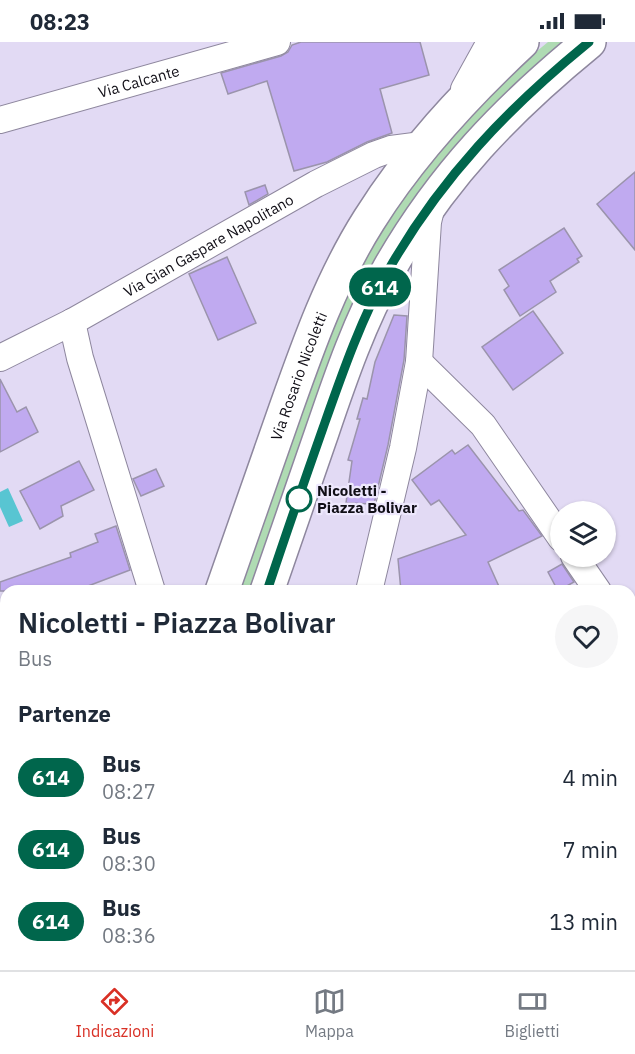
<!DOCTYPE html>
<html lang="it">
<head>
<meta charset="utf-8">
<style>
	:root { --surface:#fff; --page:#f6f6f7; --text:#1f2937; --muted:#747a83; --line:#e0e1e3; --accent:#d93025 }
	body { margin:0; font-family:"IBM Plex Sans",sans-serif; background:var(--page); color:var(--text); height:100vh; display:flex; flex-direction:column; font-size:22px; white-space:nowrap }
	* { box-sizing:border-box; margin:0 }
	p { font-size:20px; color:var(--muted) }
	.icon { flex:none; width:33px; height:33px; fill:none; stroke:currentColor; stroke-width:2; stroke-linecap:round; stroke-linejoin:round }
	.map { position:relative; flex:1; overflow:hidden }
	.drawer { position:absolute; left:0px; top:543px; width:636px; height:386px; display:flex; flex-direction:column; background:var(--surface); border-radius:18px 18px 0 0; box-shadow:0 2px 4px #0004 }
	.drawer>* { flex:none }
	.badge { padding:0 12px; border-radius:20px; font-size:21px; line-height:39px }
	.controls { position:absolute; left:550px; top:459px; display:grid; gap:12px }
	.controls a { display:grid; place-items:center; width:66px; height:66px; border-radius:50%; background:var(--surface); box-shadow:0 2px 4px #0004; font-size:30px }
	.map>.badge { position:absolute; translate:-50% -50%; box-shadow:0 0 0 3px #fff }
	h2 { padding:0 18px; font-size:22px; line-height:54px }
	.round { display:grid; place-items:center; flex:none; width:63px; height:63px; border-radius:32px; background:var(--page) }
	.summary { display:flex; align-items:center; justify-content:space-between; height:102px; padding:0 18px }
	h1 { font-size:28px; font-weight:600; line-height:45px }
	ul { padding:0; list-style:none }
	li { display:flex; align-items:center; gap:18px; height:72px; padding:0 18px }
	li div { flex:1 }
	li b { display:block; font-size:22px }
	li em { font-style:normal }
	li .badge { min-width:66px; font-weight:700; text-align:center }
	.status { display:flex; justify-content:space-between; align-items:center; height:42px; padding:0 30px; background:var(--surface); direction:ltr }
	.status svg { height:16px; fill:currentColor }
	.dock { display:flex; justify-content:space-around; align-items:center; height:84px; border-top:2px solid var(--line); background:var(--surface); font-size:16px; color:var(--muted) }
	.dock a { display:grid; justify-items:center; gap:3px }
	.dock .on { color:var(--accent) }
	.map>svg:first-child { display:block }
	.green { fill:#afdbb3 }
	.water { fill:#58c5d2 }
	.building { fill:#c0aaf0; stroke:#9b94ac; stroke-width:1.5 }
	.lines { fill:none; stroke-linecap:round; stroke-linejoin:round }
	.street-casing { stroke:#8e879e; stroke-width:28 }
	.secondary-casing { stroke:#8e879e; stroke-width:36 }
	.street { stroke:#fff; stroke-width:26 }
	.secondary { stroke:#fff; stroke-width:33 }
	.line-casing { stroke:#fff; stroke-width:14 }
	.line { stroke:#00664c; stroke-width:9 }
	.stop-dot { fill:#fff; stroke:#00664c; stroke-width:3 }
	.labels { text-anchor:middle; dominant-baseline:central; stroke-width:4.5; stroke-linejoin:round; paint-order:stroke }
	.street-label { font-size:15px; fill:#100e16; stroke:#eee8fd }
	.stop-label { font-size:15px; font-weight:bold; fill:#100e16; stroke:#eee8fd; text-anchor:start }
</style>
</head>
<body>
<div class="status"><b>08:23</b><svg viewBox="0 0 49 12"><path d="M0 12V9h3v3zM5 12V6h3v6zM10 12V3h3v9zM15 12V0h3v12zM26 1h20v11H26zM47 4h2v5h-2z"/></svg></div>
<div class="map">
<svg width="635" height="928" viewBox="0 0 635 928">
	<rect width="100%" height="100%" fill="#e2daf4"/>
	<g class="green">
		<polygon points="548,0 565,0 521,37 483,74 453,109 332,319 251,549 238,549 319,316 365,213 408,147 443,102 513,29"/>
		<polygon points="164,922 313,923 312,928 162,928"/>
	</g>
	<polygon class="water" points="8,446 23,479 9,485 0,465 0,450"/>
	<g class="building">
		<polygon points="301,0 420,0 429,33 380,47 392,91 367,100 327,120 294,129 267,39 228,52 221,31 281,14 288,10 292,3"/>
		<polygon points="635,130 635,208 597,162"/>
		<polygon points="265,143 268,152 249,163 245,150"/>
		<polygon points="564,186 582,214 577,217 579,220 550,239 556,250 520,274 504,248 509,244 499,228"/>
		<polygon points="227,215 256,281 218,298 189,232"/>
		<polygon points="533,269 563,311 513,348 482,305"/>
		<polygon points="394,273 407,274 404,318 388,403 374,462 346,461 352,419 348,418 360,377 357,377 363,356 367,357 375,320"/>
		<polygon points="0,337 17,370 26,365 38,390 0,410"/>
		<polygon points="468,403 519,469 523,468 542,494 488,520 501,549 401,549 398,517 466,493 439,458 431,463 412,438 452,408 455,412"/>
		<polygon points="79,419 94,448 61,464 63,474 40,487 20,449"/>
		<polygon points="156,427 164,444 141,454 133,437"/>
		<polygon points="116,484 130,528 75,549 0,549 0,540 71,515 70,511 98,500 95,492"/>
		<polygon points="562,522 574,540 558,549 548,530"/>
	</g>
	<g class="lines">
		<g class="street-casing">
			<g id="street">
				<polyline points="464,47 490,0"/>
				<path id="s1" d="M0,78L277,0"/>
				<polyline points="72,280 80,316 152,549"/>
				<path id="s2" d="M0,316L72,280L316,142L374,113L391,107L422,103"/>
				<polyline points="419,320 483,383 561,496"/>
				<polyline points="574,514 598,549"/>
				<polyline points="369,549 403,406 419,320 428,180 432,163"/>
				<polyline points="630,596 635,603"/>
				<polyline points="323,928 323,922"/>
			</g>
		</g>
		<g class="secondary-casing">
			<g id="secondary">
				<path id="s3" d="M222,549C243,489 264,429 285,369C308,304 331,238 369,178C411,111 464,54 522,0"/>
				<path d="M267,549C285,496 304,443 322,390C341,334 360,279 389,227C442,134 507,67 589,0"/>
				<polyline points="85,928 88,922"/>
				<polyline points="137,928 139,922"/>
			</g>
		</g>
		<use href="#street" class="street"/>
		<use href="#secondary" class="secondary"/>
	</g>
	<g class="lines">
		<g class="line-casing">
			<path id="line" d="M267,549C285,495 304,440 323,386C342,332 361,277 389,227C441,136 508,66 589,0"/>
		</g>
		<use href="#line" class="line"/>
	</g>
	<circle class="stop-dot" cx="299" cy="457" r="12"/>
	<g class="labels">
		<g class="street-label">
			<text stroke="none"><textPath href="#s1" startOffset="144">Via Calcante</textPath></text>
			<text stroke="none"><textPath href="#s2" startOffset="237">Via Gian Gaspare Napolitano</textPath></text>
			<text stroke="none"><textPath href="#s3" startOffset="228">Via Rosario Nicoletti</textPath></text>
		</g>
		<g class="stop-label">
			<text x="317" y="448">Nicoletti -<tspan x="317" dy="17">Piazza Bolivar</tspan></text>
		</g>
	</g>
</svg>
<div class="controls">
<a><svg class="icon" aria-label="layers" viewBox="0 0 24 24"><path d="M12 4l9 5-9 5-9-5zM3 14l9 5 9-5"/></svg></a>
</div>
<b class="badge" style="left:380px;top:245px;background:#00664c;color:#fff">614</b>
<section class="drawer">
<div class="summary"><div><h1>Nicoletti - Piazza Bolivar</h1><p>Bus</p></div><a class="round"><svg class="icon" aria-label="heart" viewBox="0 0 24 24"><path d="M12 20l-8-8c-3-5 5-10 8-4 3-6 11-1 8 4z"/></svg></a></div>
<h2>Partenze</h2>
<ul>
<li><span class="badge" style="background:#00664c;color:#fff">614</span><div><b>Bus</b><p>08:27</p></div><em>4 min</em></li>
<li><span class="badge" style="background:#00664c;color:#fff">614</span><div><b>Bus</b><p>08:30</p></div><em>7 min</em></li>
<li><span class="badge" style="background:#00664c;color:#fff">614</span><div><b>Bus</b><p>08:36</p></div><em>13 min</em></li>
</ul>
</section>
</div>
<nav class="dock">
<a class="on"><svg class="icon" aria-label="directions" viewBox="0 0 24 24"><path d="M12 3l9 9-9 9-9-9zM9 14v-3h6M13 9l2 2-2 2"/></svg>Indicazioni</a>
<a><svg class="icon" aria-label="map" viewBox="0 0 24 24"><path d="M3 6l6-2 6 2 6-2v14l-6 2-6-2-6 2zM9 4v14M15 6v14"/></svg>Mappa</a>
<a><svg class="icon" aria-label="tickets" viewBox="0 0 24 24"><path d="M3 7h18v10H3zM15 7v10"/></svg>Biglietti</a>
</nav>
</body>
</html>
